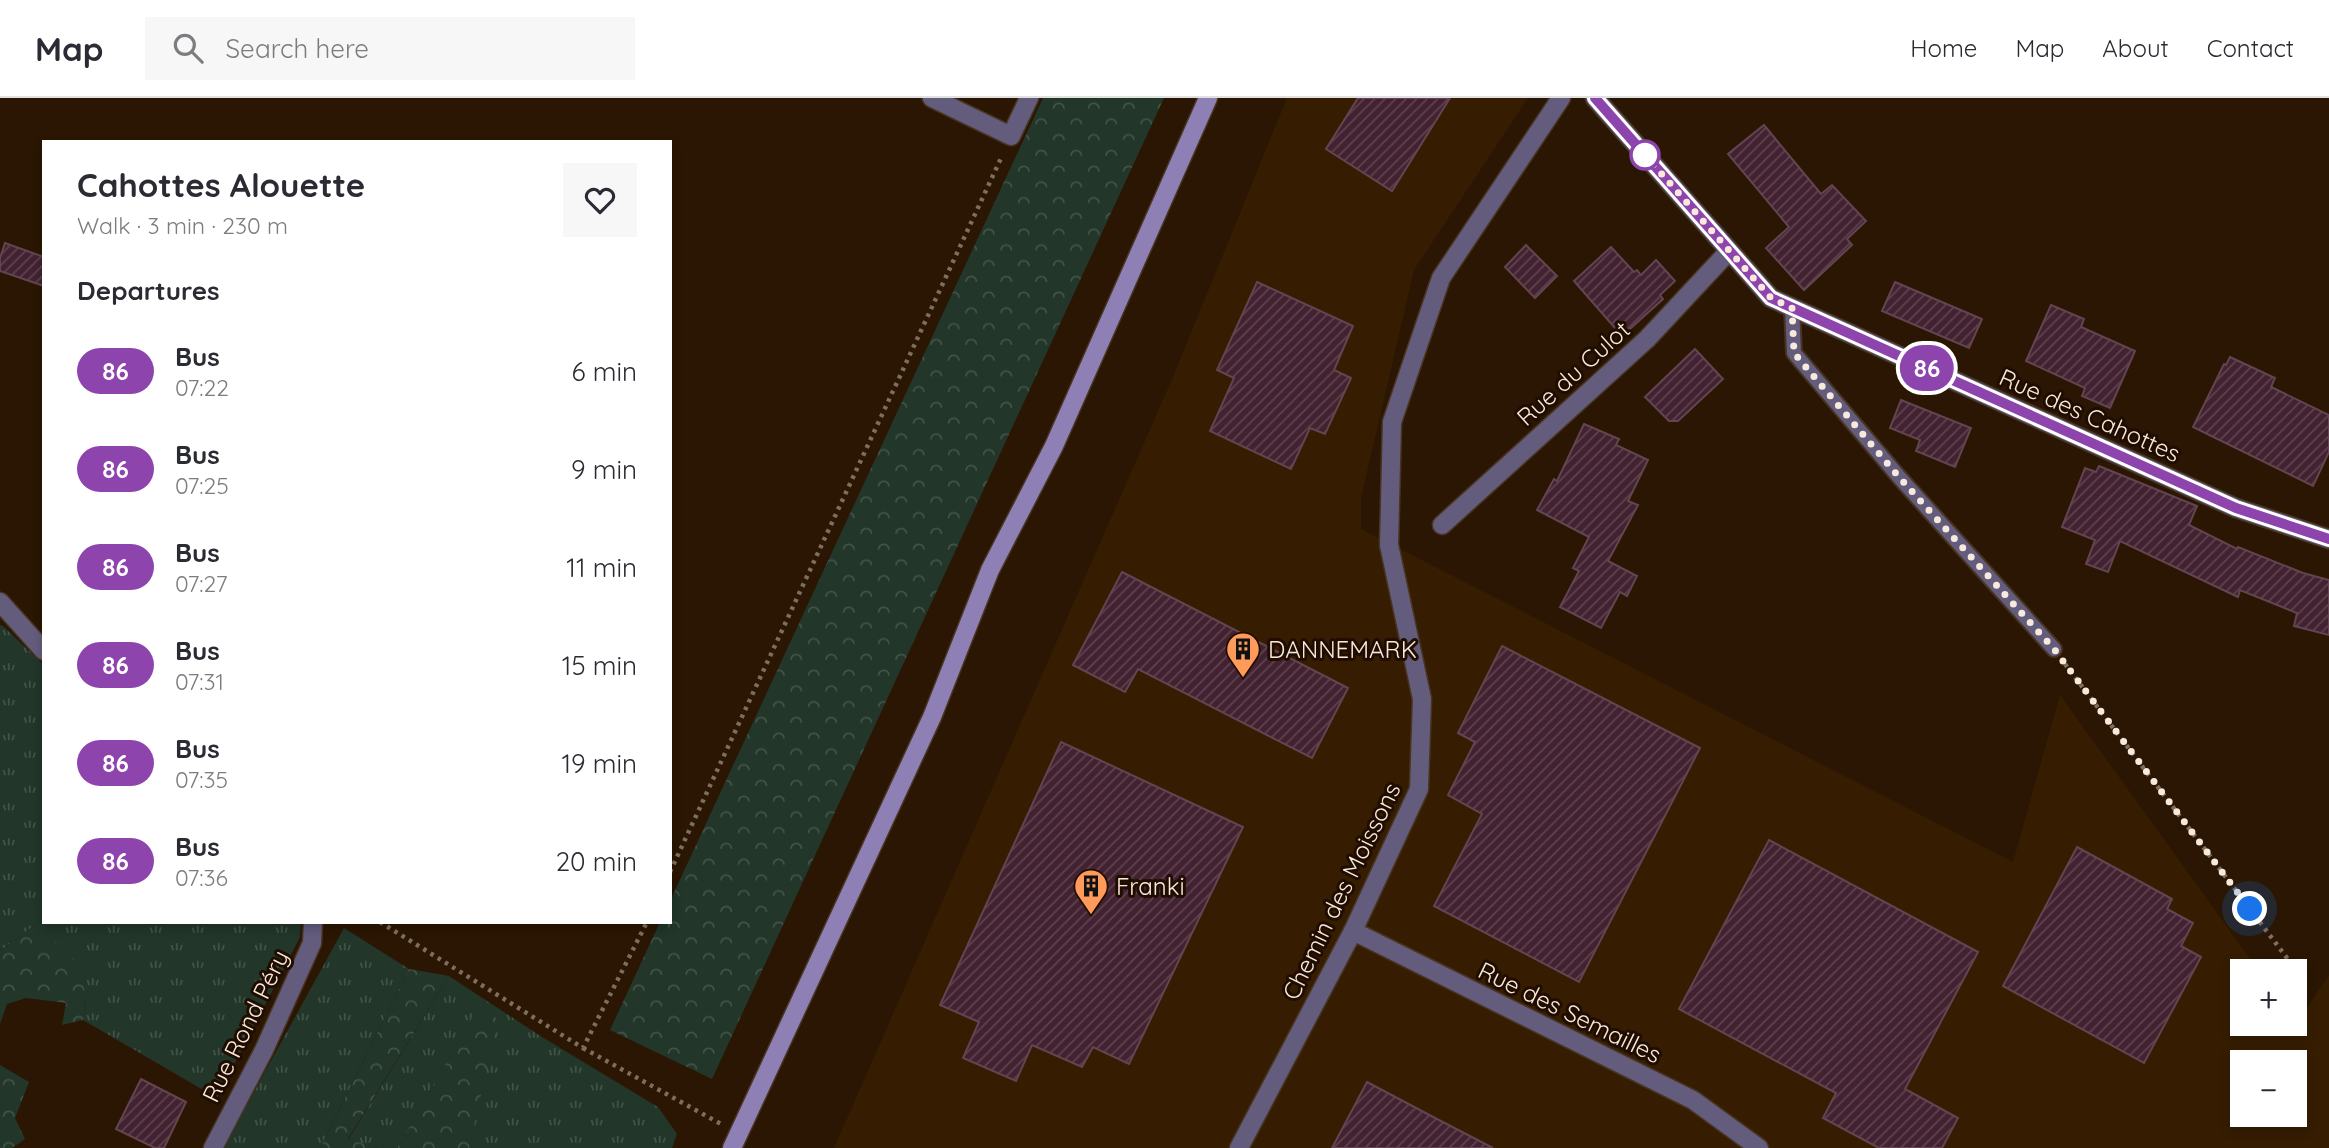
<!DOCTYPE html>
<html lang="en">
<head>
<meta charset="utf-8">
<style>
	:root { --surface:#fff; --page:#f7f7f7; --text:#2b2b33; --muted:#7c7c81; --line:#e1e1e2 }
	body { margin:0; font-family:Quicksand,sans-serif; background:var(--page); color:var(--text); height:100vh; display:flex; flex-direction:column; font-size:26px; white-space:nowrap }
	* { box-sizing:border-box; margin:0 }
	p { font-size:23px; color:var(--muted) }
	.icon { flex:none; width:38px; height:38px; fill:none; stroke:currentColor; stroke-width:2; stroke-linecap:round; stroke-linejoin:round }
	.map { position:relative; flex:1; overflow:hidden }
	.sheet { position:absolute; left:42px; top:42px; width:630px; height:784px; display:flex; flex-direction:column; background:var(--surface); border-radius:0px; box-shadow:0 4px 10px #0003 }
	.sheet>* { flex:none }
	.badge { padding:0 14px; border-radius:23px; font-size:24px; line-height:46px }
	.tools { position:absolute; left:2230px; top:861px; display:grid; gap:14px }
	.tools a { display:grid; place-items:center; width:77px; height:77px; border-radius:0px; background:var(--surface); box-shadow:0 4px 10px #0003; font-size:35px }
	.you { position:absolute; width:35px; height:35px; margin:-18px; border:5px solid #fff; border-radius:50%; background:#1a73e8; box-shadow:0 0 0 10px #1a73e833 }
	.map>.badge { position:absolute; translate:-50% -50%; box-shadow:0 0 0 4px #fff }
	h2 { padding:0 35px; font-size:26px; line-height:63px }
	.round { display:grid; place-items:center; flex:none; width:74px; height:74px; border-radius:0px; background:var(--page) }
	.headline { display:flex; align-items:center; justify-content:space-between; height:119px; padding:0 35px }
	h1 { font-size:33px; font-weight:700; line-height:52px }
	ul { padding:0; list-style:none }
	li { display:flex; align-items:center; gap:21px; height:98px; padding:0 35px }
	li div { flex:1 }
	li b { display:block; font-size:26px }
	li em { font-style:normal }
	li .badge { min-width:77px; font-weight:700; text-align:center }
	header { display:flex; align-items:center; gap:42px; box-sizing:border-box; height:98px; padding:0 35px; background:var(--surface); border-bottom:2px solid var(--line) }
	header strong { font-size:33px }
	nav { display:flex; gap:38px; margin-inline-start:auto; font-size:24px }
	.search { width:490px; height:63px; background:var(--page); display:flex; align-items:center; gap:18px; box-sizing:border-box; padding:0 24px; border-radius:0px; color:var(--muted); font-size:26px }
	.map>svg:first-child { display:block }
	.built { fill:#361d02; fill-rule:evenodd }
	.grass { fill:url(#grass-tufts) }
	.forest { fill:url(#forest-crowns) }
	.building { fill:url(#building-hatch); stroke:#634451; stroke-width:2 }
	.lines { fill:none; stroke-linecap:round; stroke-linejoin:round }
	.service-casing { stroke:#473421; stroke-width:18 }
	.minor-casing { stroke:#473421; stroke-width:21 }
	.tertiary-casing { stroke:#473421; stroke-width:21 }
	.secondary-casing { stroke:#473421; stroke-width:21 }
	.path { stroke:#806e5d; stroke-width:4.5; stroke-dasharray:3.5 5; stroke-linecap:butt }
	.service { stroke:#645c7c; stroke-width:14 }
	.minor { stroke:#645c7c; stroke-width:18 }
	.tertiary { stroke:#645c7c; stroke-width:18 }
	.secondary { stroke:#8e80b4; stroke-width:18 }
	.line-casing { stroke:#fff; stroke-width:16 }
	.line { stroke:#8e44ad; stroke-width:10 }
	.walk { stroke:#f8e9dd; stroke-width:7; stroke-dasharray:0 12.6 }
	.stop-dot { fill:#fff; stroke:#8e44ad; stroke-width:3.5 }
	.labels { text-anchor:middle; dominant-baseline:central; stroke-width:6; stroke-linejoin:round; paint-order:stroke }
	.street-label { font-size:24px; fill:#f8e9dd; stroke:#200d00 }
	.poi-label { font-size:24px; fill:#f8e9dd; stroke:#200d00; text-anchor:start }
</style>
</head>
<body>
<header>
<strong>Map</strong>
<div class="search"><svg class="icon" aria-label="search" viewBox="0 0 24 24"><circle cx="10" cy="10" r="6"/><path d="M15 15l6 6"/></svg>Search here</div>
<nav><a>Home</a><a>Map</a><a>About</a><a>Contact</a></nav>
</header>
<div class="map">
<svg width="2329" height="1050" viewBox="0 0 2329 1050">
	<defs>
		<pattern id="grass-tufts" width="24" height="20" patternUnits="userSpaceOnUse" patternTransform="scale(1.75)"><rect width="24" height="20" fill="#22362a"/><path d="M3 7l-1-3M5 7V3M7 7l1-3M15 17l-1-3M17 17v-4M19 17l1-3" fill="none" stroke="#435348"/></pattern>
		<pattern id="forest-crowns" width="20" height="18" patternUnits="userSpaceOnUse" patternTransform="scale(1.75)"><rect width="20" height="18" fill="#22362a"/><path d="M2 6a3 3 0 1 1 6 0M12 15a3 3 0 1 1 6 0" fill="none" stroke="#435348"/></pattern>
		<pattern id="building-hatch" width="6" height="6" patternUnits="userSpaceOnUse" patternTransform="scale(1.75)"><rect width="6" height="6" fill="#422231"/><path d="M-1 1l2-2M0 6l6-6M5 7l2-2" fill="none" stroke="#5e424e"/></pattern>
	</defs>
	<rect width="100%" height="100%" fill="#2a1602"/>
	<path class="built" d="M1287,0H1528L1414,172L1361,400V431L2013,764L2060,597L2259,873H2242V926H2294V921L2297,925L2329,877V1050H834L1173,279ZM2242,964H2294V1017H2242Z"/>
	<g class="grass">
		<polygon points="0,527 3,528 44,567 44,824 301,824 300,839 217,1000 83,922 86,898 35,827 0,853"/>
		<polygon points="344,830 409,871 320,1050 223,1050"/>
		<polygon points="449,878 542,939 658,1009 677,1036 672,1050 469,1050 478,910 397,1050 378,1050 348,1042"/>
	</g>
	<g class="forest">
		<polygon points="1043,0 1164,0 712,981 610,932 660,824 670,824 670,803"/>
		<polygon points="35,827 77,863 86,898 83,922 62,927 66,905 26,900 7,906 0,926 0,853"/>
		<polygon points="409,871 449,878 348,1041 378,1050 320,1050"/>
		<polygon points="478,909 498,921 469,1050 397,1050"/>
		<polygon points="0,967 29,984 15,1020 25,1041 12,1050 0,1050"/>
	</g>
	<g class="building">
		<polygon points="1358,0 1450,0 1392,93 1326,51"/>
		<polygon points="1764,27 1821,96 1832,87 1866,123 1847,141 1852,147 1804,192 1766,150 1789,129 1728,56"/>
		<polygon points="5,145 44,159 44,188 0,173 0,160"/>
		<polygon points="1526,147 1557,178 1535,200 1505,169"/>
		<polygon points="1611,149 1634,174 1637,172 1641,177 1656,162 1675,183 1660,197 1663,201 1622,238 1574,183"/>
		<polygon points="1257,184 1353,228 1334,272 1351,280 1325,336 1310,330 1291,371 1210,333 1234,280 1217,272"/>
		<polygon points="1895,184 1982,221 1969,250 1882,213"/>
		<polygon points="2051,207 2084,221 2081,229 2135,253 2110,310 2082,298 2085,290 2026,263"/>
		<polygon points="1695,251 1723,281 1678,323 1669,323 1645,299"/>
		<polygon points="2230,259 2275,280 2271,289 2329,317 2329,354 2313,388 2193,329 2224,266 2226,267"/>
		<polygon points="1901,302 1971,330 1955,369 1916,353 1920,342 1890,330"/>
		<polygon points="1584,326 1619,341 1616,347 1648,362 1628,403 1638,407 1608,463 1637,478 1627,498 1620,494 1601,530 1560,509 1579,473 1573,470 1589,439 1537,412 1554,381 1557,383"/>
		<polygon points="2099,368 2197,408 2189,427 2237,451 2238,449 2303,475 2329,482 2329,537 2294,528 2297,515 2240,492 2238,499 2120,443 2108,474 2086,466 2095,442 2062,429 2085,370 2096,374"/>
		<polygon points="1122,474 1348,590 1312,660 1138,571 1125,594 1073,567"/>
		<polygon points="1502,548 1700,650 1579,884 1434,808 1482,716 1448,697 1475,644 1458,635"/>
		<polygon points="1061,644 1243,729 1129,966 1093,949 1082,969 1032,947 1016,983 963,960 979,924 940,907"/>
		<polygon points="1769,742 1978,854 1905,991 1958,1020 1942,1050 1879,1050 1823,1020 1836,995 1679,911"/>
		<polygon points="2077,749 2172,801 2167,811 2193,825 2181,848 2201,859 2144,965 2003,888"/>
		<polygon points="141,981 186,1004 164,1050 155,1050 116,1031"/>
		<polygon points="1367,984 1437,1021 1493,1050 1332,1050"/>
	</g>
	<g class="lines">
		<g class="service-casing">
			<polyline id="service" points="1792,210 1794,255 1899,379 2054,551"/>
		</g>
		<g class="minor-casing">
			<g id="minor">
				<polyline points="932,0 1011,38 1029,0"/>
				<polyline points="1442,427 1647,241 1729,153"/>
				<polyline points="0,504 44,553"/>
				<polyline points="1353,833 1693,1002 1759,1050"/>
				<polyline points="213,1050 264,952 312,845 313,824"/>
			</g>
		</g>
		<g class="tertiary-casing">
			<g id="tertiary">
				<polyline points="1595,0 1771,200 2236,410 2329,441"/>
				<polyline points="1239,1050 1353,833 1419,691 1422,601 1389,447 1392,324 1441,180 1561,0"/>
			</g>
		</g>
		<g class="secondary-casing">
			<polyline id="secondary" points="732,1050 932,619 990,472 1054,348 1208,0"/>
		</g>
		<g class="path">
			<polyline points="2065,566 2299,876"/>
			<polyline points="670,774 1002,58"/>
			<polyline points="380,824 583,950 647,824"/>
			<polyline points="583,950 721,1026"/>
		</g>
		<use href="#service" class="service"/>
		<use href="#minor" class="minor"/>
		<use href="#tertiary" class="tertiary"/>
		<use href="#secondary" class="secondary"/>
	</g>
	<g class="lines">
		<g class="line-casing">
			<polyline id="line" points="1595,0 1771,200 2236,410 2329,441"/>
		</g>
		<use href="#line" class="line"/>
		<polyline class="walk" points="1645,57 1771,200 1792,210 1794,255 1899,379 2054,551 2250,811"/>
	</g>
	<defs>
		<g id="building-pin" transform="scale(1.75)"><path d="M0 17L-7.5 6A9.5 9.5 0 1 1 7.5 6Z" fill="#ff9b5a" stroke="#200d00"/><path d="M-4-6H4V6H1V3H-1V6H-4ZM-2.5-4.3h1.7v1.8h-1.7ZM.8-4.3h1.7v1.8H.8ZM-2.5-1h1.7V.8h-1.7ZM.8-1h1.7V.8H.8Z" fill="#111"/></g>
	</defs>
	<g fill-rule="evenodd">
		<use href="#building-pin" x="1243" y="551"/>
		<use href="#building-pin" x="1091" y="788"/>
	</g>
	<circle class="stop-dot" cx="1645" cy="57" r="14"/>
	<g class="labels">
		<g class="street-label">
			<text transform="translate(1573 275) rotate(-42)">Rue du Culot</text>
			<text transform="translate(2090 317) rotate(24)">Rue des Cahottes</text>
			<text transform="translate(1341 793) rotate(-64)">Chemin des Moissons</text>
			<text transform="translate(1570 914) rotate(26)">Rue des Semailles</text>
			<text transform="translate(245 928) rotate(-64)">Rue Rond Péry</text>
		</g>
		<g class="poi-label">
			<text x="1268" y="551">DANNEMARK</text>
			<text x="1116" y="788">Franki</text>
		</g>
	</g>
</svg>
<div class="tools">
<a>+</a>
<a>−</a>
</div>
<div class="you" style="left:2250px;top:811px"></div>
<b class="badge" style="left:1927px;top:270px;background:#8e44ad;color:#fff">86</b>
<section class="sheet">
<div class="headline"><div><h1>Cahottes Alouette</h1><p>Walk · 3 min · 230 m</p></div><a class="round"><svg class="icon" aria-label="heart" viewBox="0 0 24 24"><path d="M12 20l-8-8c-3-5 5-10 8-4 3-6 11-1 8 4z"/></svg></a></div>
<h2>Departures</h2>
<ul>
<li><span class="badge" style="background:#8e44ad;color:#fff">86</span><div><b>Bus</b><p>07:22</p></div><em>6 min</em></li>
<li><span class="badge" style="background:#8e44ad;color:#fff">86</span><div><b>Bus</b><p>07:25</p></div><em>9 min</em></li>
<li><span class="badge" style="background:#8e44ad;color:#fff">86</span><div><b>Bus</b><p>07:27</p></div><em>11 min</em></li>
<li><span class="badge" style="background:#8e44ad;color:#fff">86</span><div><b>Bus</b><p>07:31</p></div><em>15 min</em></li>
<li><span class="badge" style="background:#8e44ad;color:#fff">86</span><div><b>Bus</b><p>07:35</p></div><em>19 min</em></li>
<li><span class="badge" style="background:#8e44ad;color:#fff">86</span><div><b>Bus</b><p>07:36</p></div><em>20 min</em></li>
</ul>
</section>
</div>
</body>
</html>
